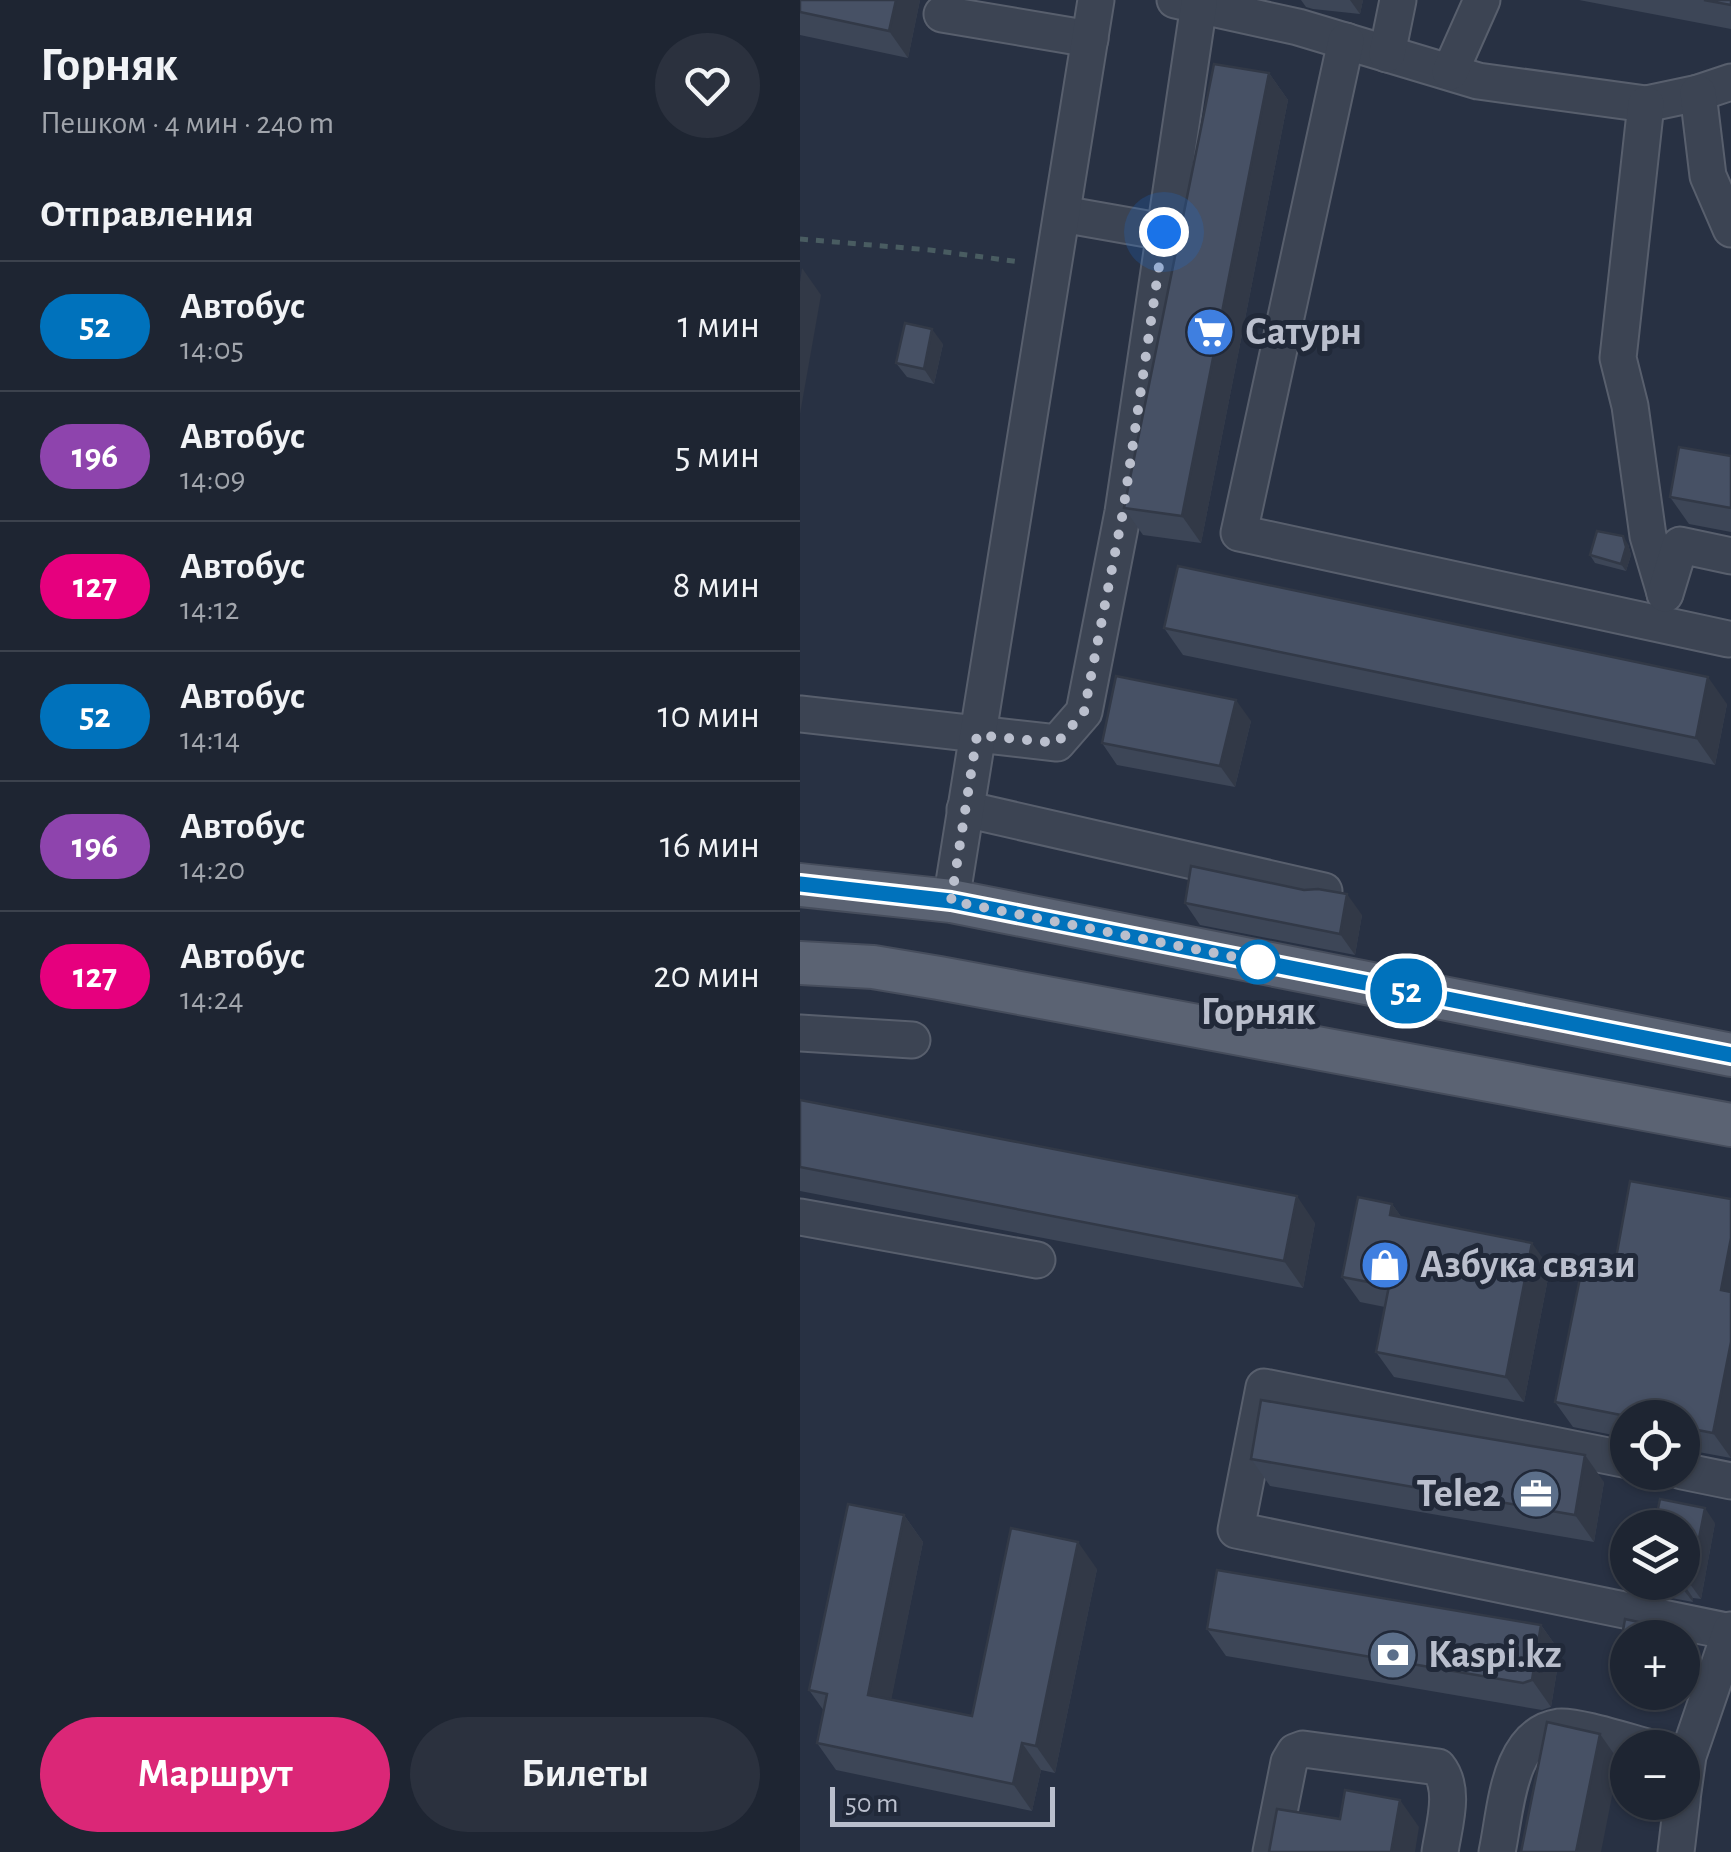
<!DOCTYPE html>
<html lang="ru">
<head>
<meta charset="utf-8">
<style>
	:root { --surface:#1e2532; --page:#2b313e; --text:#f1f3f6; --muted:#a1a5ac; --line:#3c424d; --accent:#db2777 }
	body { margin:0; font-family:"Alegreya Sans",sans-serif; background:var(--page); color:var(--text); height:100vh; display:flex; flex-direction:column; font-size:38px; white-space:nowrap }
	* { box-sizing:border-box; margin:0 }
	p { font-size:32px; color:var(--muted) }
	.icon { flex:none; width:55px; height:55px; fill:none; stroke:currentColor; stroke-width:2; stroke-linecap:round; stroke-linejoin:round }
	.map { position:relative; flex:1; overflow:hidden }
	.sheet { display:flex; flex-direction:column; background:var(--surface); width:800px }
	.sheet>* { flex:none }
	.badge { padding:0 20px; border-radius:32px; font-size:35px; line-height:65px }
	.buttons { position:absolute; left:810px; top:1400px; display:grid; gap:20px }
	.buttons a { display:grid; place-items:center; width:90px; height:90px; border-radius:50%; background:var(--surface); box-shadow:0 2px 8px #0004,0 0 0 2px var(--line); font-size:50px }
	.scale { position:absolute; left:30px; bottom:25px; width:225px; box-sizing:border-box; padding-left:10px; border:5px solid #babfcd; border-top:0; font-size:28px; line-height:35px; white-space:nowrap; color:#babfcd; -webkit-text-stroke:8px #212939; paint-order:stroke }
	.you { position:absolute; width:50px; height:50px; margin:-25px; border:8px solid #fff; border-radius:50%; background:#1a73e8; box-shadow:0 0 0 15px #1a73e833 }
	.map>.badge { position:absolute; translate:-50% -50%; box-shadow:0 0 0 5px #fff }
	h2 { padding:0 40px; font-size:38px; line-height:90px }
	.round { display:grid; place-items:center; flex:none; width:105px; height:105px; border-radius:52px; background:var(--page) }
	.head { display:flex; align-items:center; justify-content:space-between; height:170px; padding:0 40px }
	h1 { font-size:48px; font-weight:700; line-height:75px }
	.button { display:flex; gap:20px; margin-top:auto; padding:20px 40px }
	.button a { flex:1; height:115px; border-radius:60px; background:var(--accent); color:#fff; font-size:40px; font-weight:700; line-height:115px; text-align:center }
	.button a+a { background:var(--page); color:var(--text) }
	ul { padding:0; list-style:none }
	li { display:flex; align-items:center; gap:30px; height:130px; padding:0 40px; border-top:2px solid var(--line) }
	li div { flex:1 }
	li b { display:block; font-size:38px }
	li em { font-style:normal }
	li .badge { min-width:110px; font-weight:700; text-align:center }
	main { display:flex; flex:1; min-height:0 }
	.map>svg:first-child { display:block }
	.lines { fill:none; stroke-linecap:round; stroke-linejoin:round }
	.minor-casing { stroke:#585f6d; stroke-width:39 }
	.major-casing { stroke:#464d5c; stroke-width:46 }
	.path { stroke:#495c61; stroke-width:5; stroke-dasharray:8 8; stroke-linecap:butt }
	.minor { stroke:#3c4453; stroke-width:35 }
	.major { stroke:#5b6373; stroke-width:42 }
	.wall { fill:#3d4657 }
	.shaded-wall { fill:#323947 }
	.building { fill:#475165; stroke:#323947; stroke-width:2.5 }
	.line-casing { stroke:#fff; stroke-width:22 }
	.line { stroke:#0072bc; stroke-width:15 }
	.walk { stroke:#babfcd; stroke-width:10; stroke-dasharray:0 18 }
	.stop-dot { fill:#fff; stroke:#0072bc; stroke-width:5 }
	.labels { text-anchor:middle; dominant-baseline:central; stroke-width:10; stroke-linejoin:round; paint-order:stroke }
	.poi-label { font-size:40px; font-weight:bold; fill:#babfcd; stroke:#212939; text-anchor:start }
	.stop-label { font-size:40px; font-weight:bold; fill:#babfcd; stroke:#212939 }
</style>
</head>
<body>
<main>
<section class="sheet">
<div class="head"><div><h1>Горняк</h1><p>Пешком · 4 мин · 240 m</p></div><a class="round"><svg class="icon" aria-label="heart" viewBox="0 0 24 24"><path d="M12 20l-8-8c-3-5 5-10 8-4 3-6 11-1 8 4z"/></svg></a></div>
<h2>Отправления</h2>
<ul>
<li><span class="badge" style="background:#0072bc;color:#fff">52</span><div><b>Автобус</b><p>14:05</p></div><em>1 мин</em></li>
<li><span class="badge" style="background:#8e44ad;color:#fff">196</span><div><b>Автобус</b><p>14:09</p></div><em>5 мин</em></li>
<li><span class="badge" style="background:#e6007e;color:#fff">127</span><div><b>Автобус</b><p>14:12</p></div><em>8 мин</em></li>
<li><span class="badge" style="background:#0072bc;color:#fff">52</span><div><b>Автобус</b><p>14:14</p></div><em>10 мин</em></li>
<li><span class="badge" style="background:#8e44ad;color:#fff">196</span><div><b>Автобус</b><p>14:20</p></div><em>16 мин</em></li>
<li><span class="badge" style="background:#e6007e;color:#fff">127</span><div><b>Автобус</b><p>14:24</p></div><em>20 мин</em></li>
</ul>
<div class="button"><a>Маршрут</a><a>Билеты</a></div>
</section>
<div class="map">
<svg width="931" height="1852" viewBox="0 0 931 1852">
	<rect width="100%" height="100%" fill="#283143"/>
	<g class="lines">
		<g class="minor-casing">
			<g id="minor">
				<polyline points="375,0 498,27 678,81 846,104 898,93 931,82"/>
				<polyline points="142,14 290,39"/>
				<polyline points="546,41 439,533 928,639"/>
				<polyline points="587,54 598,0"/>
				<polyline points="650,72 682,0"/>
				<polyline points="898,93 908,176 931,229"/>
				<polyline points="846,104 818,358 830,406 848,536 865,593"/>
				<polyline points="262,214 364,232"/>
				<polyline points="865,594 880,545 931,556"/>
				<polyline points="0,714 257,743 284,712 323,512 399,4"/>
				<polyline points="165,809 524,891"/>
				<polyline points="151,901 296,0"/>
				<polyline points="0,1033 112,1040"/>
				<polyline points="0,1217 237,1260"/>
				<polyline points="828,1460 464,1387 436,1530 931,1632"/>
				<polyline points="882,1471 931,1481"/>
				<polyline points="882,1799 888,1756 931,1630"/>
				<path d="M471,1852L489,1762L495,1752L503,1749L638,1767C656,1789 644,1825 640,1852"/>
				<path d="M697,1852C706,1812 707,1735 759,1727C776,1725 831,1743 851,1748"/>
				<polyline points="876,1852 882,1802"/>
			</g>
		</g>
		<g class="major-casing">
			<g id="major">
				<polyline points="0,885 151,901 931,1055"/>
				<polyline points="0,963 73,967 139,978 931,1125"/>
			</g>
		</g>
		<polyline class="path" points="0,239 130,250 220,262"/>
		<use href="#minor" class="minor"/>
		<use href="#major" class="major"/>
	</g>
	<g class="wall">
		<polygon points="0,0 120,0 108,58 0,35"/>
		<polygon points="501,0 563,0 560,14 513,9 506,7"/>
		<polygon points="779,0 931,0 931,29"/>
		<polygon points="469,73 488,100 401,543 343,535 324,508"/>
		<polygon points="143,344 134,384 107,377 96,363"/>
		<polygon points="931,456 931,532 889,524 870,497"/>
		<polygon points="828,544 831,555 826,571 795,563 790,555"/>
		<polygon points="364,628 927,704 915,765 383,655"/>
		<polygon points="451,721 435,787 317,765 302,743"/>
		<polygon points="385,903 562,915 555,955 400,925"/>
		<polygon points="0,1100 515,1223 503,1288 0,1191"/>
		<polygon points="931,1199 931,1458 882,1449 882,1418 828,1418 828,1438 773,1427 755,1402"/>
		<polygon points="592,1204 602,1218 750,1268 724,1402 594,1377 576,1352 585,1307 560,1302 542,1277"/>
		<polygon points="451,1459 804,1482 794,1542 470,1486"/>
		<polygon points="104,1515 123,1542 91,1699 172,1716 297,1569 255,1773 241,1770 232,1811 36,1770 17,1743 24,1711 9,1690"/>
		<polygon points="915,1523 901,1599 893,1598 893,1602 855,1595 846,1582 882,1582"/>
		<polygon points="825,1619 875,1630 880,1638 828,1638 828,1692 876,1692 874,1706 824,1697 814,1682"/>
		<polygon points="741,1625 760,1652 751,1707 742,1710 426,1656 407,1629"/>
	</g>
	<g class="shaded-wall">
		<polygon points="96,0 120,0 108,58 89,31"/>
		<polygon points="550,0 563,0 560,14"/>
		<polygon points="469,73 488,100 401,543 382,516"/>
		<polygon points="2,268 21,295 0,414 0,282"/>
		<polygon points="132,329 143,344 134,384 124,369"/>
		<polygon points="823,536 828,544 831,555 826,571 821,564"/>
		<polygon points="908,677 927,704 915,765 896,738"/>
		<polygon points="436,700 451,721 435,787 420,766"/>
		<polygon points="547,894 562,915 555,955 540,934"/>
		<polygon points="497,1196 515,1223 503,1288 484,1261"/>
		<polygon points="592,1204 610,1229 590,1215"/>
		<polygon points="931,1238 931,1304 921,1290"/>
		<polygon points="732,1243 750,1268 724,1402 706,1377"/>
		<polygon points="931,1342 931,1458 913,1433"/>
		<polygon points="785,1455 804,1482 794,1542 775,1515"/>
		<polygon points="905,1508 915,1523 901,1599 890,1584"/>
		<polygon points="104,1515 123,1542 87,1721 68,1695"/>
		<polygon points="278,1542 297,1569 255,1773 236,1746"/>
		<polygon points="883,1583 893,1598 893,1602 882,1588"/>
		<polygon points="741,1625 760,1652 751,1707 732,1680"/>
		<polygon points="864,1692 876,1692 874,1706"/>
		<polygon points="800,1734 819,1761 801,1852 776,1852"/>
		<polygon points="222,1743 241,1770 232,1811 213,1784"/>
		<polygon points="600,1800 619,1827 615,1852 591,1852"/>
	</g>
	<g class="building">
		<polygon points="0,0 96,0 89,31 0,12"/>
		<polygon points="904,0 931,0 931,5"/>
		<polygon points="414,64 469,73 382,516 324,508"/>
		<polygon points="105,323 132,329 124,369 96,363"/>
		<polygon points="879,447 931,456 931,508 870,497"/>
		<polygon points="797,531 823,536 826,547 821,564 790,555"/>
		<polygon points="378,566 908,677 896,738 364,628"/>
		<polygon points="316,676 436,700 420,766 302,743"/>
		<polygon points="391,866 504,890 518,889 547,894 540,934 385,903"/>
		<polygon points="0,1100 497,1196 484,1261 0,1167"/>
		<polygon points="830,1181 931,1199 931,1238 921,1290 931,1292 931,1342 913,1433 882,1427 882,1418 836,1418 755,1402 783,1263 814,1269"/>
		<polygon points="558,1197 592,1204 590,1215 732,1243 706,1377 576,1352 589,1286 542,1277"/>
		<polygon points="461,1400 785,1455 775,1515 451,1459"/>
		<polygon points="860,1499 905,1508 890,1584 883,1583 882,1588 857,1582 882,1582 882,1528 854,1528"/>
		<polygon points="48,1504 104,1515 68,1695 172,1716 211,1528 278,1542 236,1746 222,1743 213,1784 17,1743 27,1694 9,1690"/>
		<polygon points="417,1570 741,1625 732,1680 723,1683 407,1629"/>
		<polygon points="825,1619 875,1630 873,1638 828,1638 828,1685 814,1682"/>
		<polygon points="747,1722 800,1734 776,1852 721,1852"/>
		<polygon points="545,1790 600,1800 591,1852 469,1852 477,1809 540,1819"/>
	</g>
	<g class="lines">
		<g class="line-casing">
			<polyline id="line" points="0,884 151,901 931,1055"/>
		</g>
		<use href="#line" class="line"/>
		<polyline class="walk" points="364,232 323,512 284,712 257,743 177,735 151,901 465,963 458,962"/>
	</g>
	<defs>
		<g id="supermarket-disc" transform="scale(2.5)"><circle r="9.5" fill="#3f7fe0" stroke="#212939"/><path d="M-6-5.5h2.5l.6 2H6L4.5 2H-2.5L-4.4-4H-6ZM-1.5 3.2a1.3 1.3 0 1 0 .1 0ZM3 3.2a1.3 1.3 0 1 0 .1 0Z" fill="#fff"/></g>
		<g id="shop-disc" transform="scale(2.5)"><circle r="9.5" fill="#3f7fe0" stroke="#212939"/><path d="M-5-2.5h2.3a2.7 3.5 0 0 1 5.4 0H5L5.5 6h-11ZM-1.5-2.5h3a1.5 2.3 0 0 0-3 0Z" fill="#fff"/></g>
		<g id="office-disc" transform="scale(2.5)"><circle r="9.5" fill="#5c6f8a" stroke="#212939"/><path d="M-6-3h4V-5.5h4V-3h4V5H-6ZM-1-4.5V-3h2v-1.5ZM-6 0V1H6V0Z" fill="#fff"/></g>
		<g id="bank-disc" transform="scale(2.5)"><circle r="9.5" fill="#5c6f8a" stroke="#212939"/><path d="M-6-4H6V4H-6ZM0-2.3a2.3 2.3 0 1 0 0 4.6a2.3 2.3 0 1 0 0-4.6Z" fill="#fff"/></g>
	</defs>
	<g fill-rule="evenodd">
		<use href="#supermarket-disc" x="410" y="332"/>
		<use href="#shop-disc" x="585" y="1265"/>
		<use href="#office-disc" x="736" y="1494"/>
		<use href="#bank-disc" x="593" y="1655"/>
	</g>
	<circle class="stop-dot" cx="458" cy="962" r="20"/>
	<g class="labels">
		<g class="poi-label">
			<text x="445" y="332">Сатурн</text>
			<text x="620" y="1265">Азбука связи</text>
			<text x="701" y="1494" text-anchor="end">Tele2</text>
			<text x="628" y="1655">Kaspi.kz</text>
		</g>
		<g class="stop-label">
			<text x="458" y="1012">Горняк</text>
		</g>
	</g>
</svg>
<div class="buttons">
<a><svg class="icon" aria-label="locate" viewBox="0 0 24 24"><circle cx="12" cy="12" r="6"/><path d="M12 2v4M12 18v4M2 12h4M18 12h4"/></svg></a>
<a><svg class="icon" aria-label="layers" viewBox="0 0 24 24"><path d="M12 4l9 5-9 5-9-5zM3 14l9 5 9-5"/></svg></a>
<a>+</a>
<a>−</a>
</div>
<div class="scale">50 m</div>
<div class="you" style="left:364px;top:232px"></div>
<b class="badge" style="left:606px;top:991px;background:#0072bc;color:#fff">52</b>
</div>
</main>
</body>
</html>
